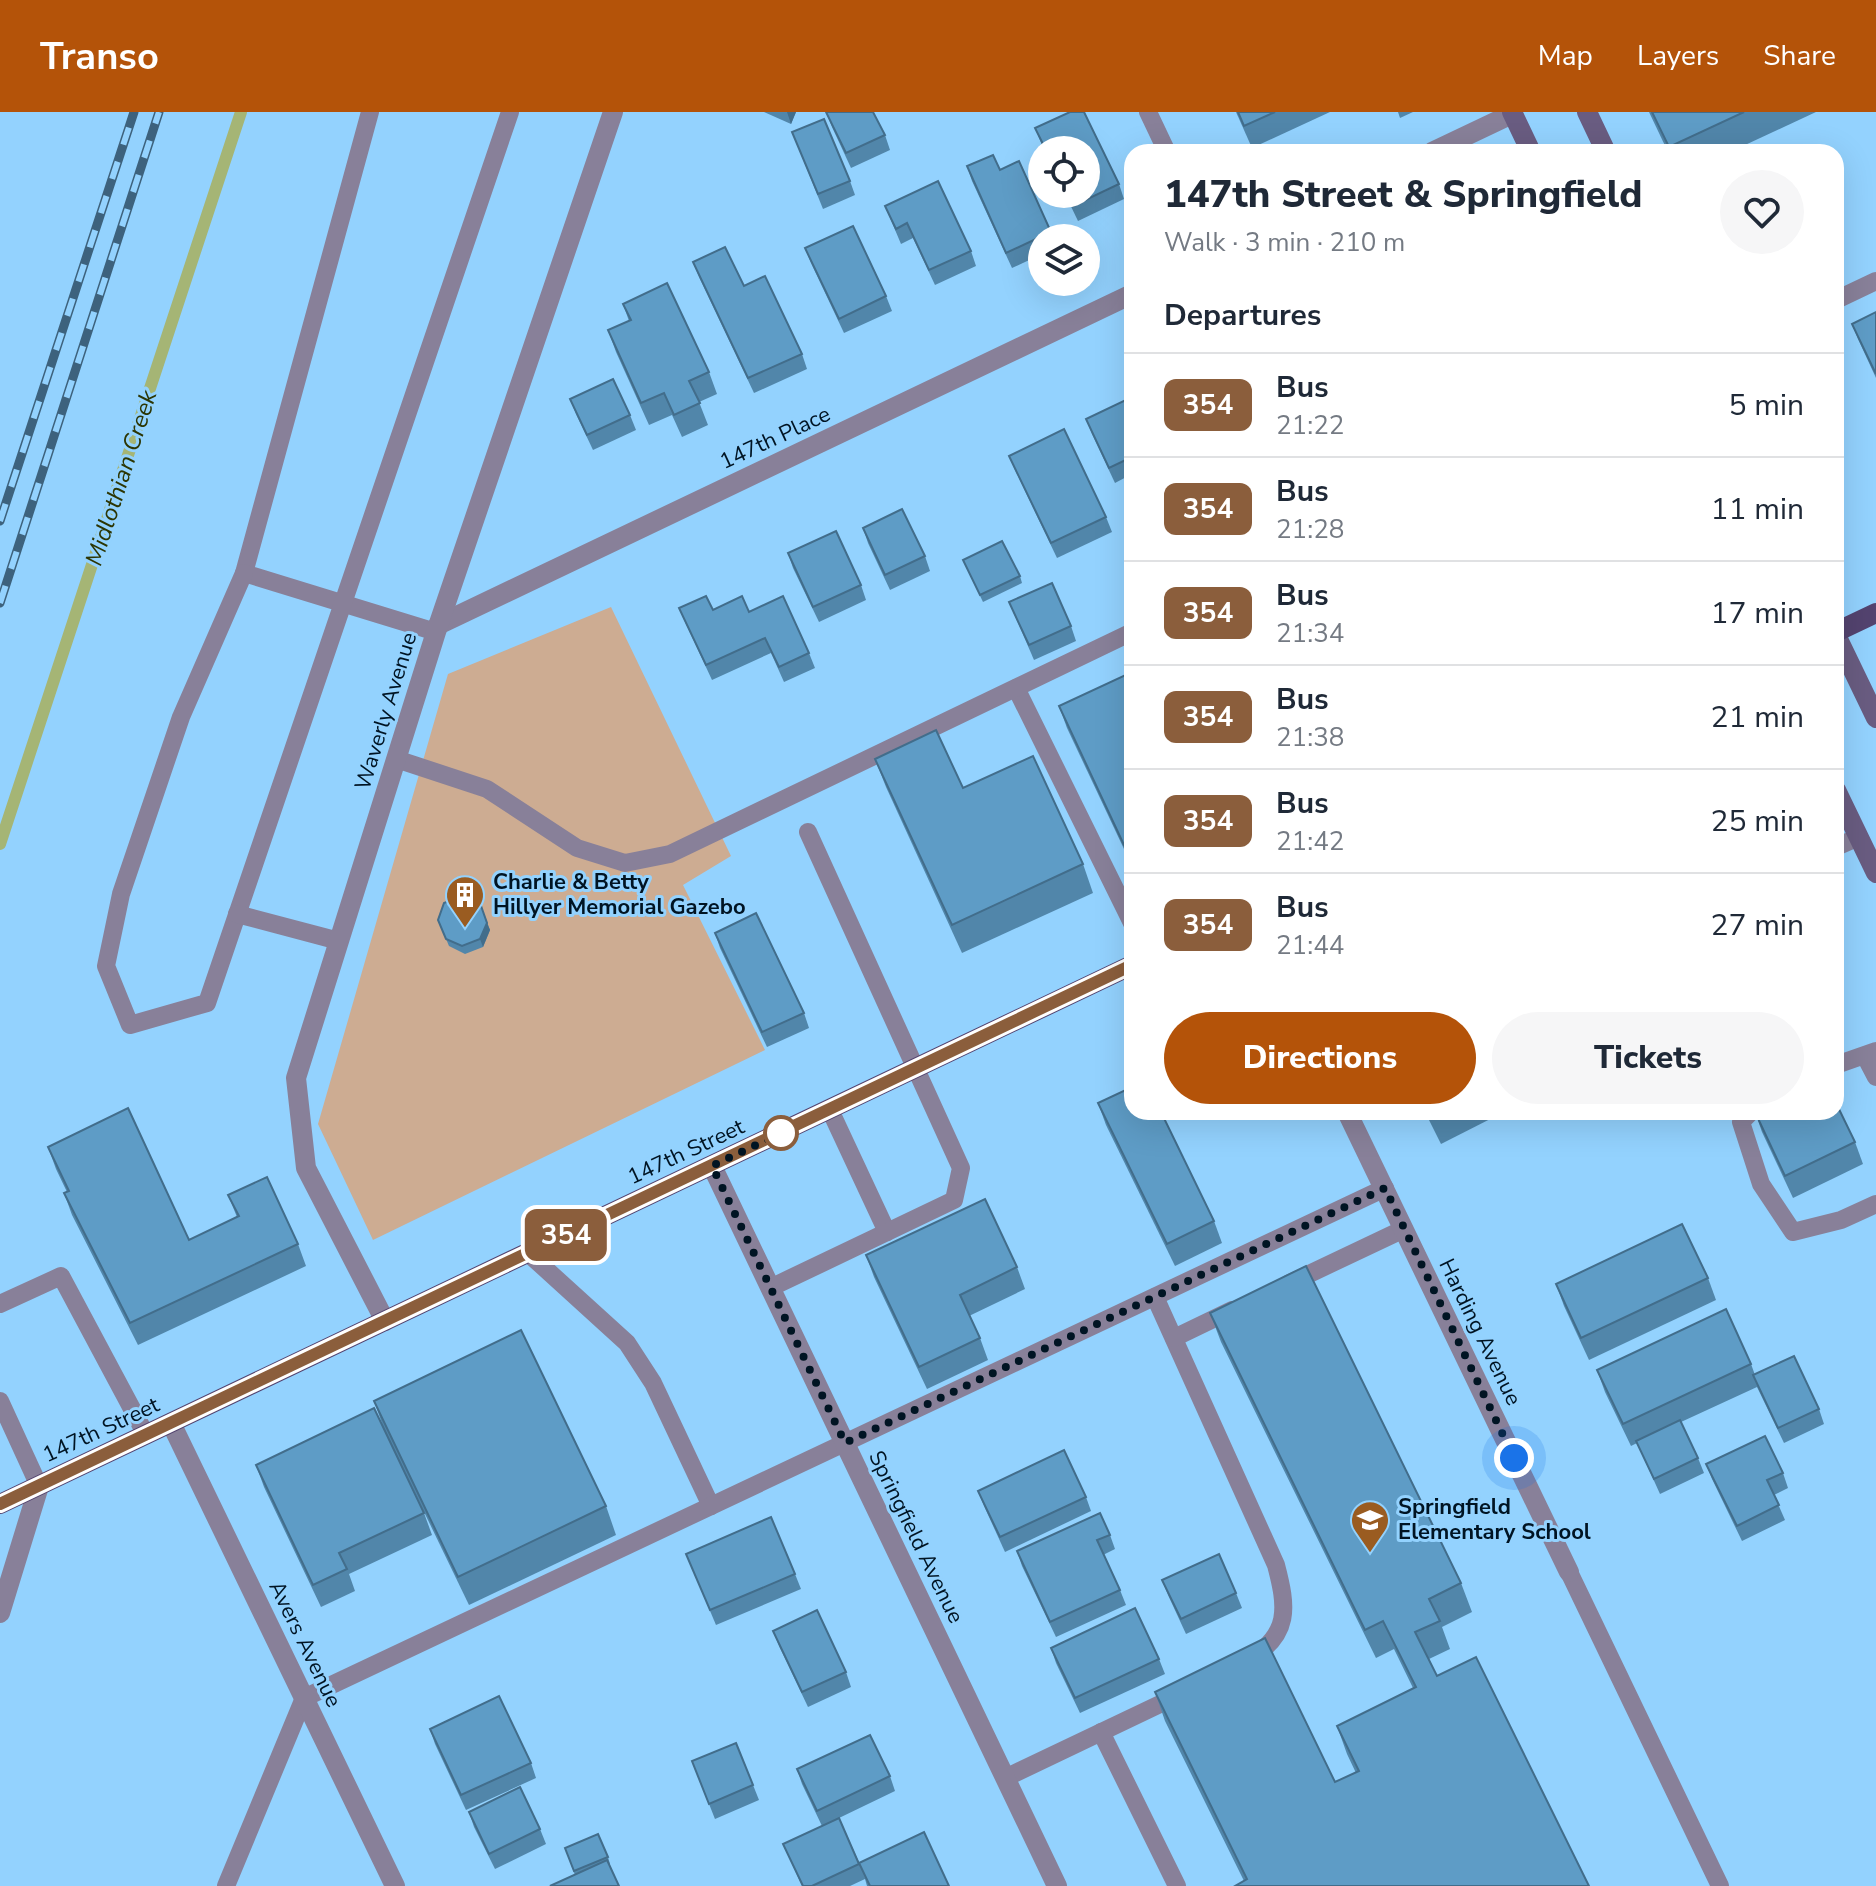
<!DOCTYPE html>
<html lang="en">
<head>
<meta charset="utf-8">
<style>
	:root { --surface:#fff; --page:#f6f6f7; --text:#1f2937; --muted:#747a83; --line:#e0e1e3; --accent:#b45309 }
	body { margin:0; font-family:"Nunito Sans",sans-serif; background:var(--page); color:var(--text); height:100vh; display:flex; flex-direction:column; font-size:30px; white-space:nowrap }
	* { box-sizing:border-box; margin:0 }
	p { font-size:26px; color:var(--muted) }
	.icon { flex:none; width:44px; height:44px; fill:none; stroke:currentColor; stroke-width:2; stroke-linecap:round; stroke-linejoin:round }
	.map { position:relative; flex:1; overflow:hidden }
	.sheet { position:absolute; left:1124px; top:32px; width:720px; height:976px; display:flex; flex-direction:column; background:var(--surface); border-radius:24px; box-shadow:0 8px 32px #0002 }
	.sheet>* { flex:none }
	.badge { padding:0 16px; border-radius:12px; font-size:28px; line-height:52px }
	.tools { position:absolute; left:1028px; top:24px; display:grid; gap:16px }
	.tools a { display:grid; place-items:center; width:72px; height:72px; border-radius:50%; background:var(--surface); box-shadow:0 8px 32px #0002; font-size:40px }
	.you { position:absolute; width:40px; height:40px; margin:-20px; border:6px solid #fff; border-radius:50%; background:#1a73e8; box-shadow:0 0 0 12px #1a73e833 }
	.map>.badge { position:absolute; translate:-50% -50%; box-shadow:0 0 0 4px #fff }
	h2 { padding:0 40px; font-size:30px; line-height:72px }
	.round { display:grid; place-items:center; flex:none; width:84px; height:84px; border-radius:42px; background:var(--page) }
	.headline { display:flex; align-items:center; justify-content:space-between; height:136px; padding:0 40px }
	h1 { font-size:38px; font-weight:800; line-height:60px }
	.button { display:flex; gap:16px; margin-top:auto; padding:16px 40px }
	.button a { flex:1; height:92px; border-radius:48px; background:var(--accent); color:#fff; font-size:32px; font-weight:800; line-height:92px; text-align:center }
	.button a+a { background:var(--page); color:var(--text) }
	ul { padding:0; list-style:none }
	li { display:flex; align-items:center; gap:24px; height:104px; padding:0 40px; border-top:2px solid var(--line) }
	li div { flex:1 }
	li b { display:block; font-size:30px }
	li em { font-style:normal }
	li .badge { min-width:88px; font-weight:700; text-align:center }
	header { display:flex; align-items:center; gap:48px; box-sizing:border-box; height:112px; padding:0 40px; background:var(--accent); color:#fff }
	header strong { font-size:38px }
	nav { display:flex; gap:44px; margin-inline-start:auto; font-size:28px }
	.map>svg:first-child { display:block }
	.green { fill:#cdac92 }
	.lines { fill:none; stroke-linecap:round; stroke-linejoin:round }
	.stream { stroke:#a5b575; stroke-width:12 }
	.service { stroke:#888099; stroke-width:18 }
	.minor { stroke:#888099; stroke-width:20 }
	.secondary { stroke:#695c81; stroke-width:20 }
	.primary { stroke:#53436f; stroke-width:20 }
	.rail-casing { stroke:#3d627d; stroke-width:9 }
	.rail { stroke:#93d2fe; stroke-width:6; stroke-dasharray:18; stroke-linecap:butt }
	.wall { fill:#5186aa }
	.shaded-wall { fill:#426d8b }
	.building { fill:#5e9cc6; stroke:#426d8b; stroke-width:2 }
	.line-casing { stroke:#fff; stroke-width:18 }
	.line { stroke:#8b5e3c; stroke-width:12 }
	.walk { stroke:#001423; stroke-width:8; stroke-dasharray:0 14.4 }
	.stop-dot { fill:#fff; stroke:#8b5e3c; stroke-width:4 }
	.labels { text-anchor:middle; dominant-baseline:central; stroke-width:6; stroke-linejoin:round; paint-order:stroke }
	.street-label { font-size:22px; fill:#001423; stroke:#93d2fe }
	.poi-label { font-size:22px; font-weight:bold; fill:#001423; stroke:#93d2fe; text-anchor:start }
	.water-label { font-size:24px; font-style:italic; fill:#2c3604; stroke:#93d2fe }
</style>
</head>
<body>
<header>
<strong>Transo</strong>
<nav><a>Map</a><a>Layers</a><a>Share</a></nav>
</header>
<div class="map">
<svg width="1876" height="1774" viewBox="0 0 1876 1774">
	<rect width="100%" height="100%" fill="#93d2fe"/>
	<polygon class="green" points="611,495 731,744 683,773 765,938 373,1128 318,1012 448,562"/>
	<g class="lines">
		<polyline class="stream" points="0,732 241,0"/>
		<g class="service">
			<polyline points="370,0 244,461 436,520"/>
			<polyline points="1148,0 1167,40"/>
			<polyline points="1836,188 1876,169"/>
			<polyline points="244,461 181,605 121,782 106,854 130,913 207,891 510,0"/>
			<polyline points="1016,576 1132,811"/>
			<polyline points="396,647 487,677 577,736 625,751 670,742 1132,520"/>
			<polyline points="1836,735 1859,725"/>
			<polyline points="237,802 339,829"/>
			<polyline points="1865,944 1876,965"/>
			<polyline points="1836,953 1876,939"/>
			<polyline points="830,998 887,1120"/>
			<polyline points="1751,1000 1741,1010 1761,1072 1793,1120 1841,1108 1876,1092"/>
			<polyline points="528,1141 627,1231 653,1271 711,1394"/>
			<polyline points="1288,1172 1404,1117"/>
			<polyline points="770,1176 954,1088 961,1056 808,720"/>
			<path d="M1155,1185L1276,1453C1287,1495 1291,1523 1248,1548"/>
			<polyline points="0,1192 61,1164 146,1323"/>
			<polyline points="1174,1226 1232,1198"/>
			<polyline points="0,1289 39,1374"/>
			<polyline points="1569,1460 1720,1774"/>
			<polyline points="1101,1620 1177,1774"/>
			<polyline points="1005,1666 1179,1583"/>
			<polyline points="226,1774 304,1586 1385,1076"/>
		</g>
		<g class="minor">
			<polyline points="1432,40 1512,2"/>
			<polyline points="438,513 1132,182"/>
			<polyline points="1347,1000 1569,1460"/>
			<polyline points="712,1054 1057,1774"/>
			<polyline points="385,1209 306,1056 296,966 436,520 613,0"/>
			<polyline points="171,1311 395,1774"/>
			<polyline points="0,1501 39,1374"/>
		</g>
		<g class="secondary">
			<polyline points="1512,0 1531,40"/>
			<polyline points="1587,0 1606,40"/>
			<polyline points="1836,523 1876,606"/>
			<polyline points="1836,678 1876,761"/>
		</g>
		<g class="primary">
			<polyline points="1836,520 1876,501"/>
			<polyline points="0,1392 1132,853"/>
		</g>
		<g class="rail-casing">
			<g id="rail">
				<polyline points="0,409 134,0"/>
				<polyline points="0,491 159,0"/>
			</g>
		</g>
		<use href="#rail" class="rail"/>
	</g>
	<g class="wall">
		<polygon points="764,0 796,0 791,12"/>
		<polygon points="826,0 885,23 890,38 851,56 832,15"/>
		<polygon points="1070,0 1084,0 1119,72 1124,87 1078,109 1065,82 1086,82 1086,38 1044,38 1035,16"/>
		<polygon points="1236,0 1330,0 1252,36"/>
		<polygon points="1398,0 1413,0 1400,6"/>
		<polygon points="1649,0 1816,0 1730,40 1668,40"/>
		<polygon points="792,20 850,69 855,83 823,97"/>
		<polygon points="967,54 1000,58 1051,120 1053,126 1042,126 1042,142 1012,156 972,69"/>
		<polygon points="885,94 971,139 976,154 935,173 913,126 901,132"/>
		<polygon points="805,136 886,184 892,199 844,221 811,151"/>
		<polygon points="693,150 744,174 802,242 807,257 754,281 699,165"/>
		<polygon points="623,192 709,260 717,282 699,290 708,313 682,325 672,303 649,313 616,240 608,218 629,209"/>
		<polygon points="1876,200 1876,266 1858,227 1852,212"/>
		<polygon points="1132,285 1132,362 1115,371 1092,322 1086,307"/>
		<polygon points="570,287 630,303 636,318 593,338 576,302"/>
		<polygon points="1009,344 1106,405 1112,420 1057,446 1015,358"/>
		<polygon points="863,416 925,444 930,459 890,478 868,431"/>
		<polygon points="788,441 861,473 866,488 819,510 793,456"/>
		<polygon points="963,448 1020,464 1022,471 983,490"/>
		<polygon points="1009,490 1071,514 1076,529 1034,548"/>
		<polygon points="679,496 749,500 809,541 815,556 784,570 771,541 712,568 685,510"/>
		<polygon points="1132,560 1132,754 1067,616 1059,594"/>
		<polygon points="875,647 963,676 1083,752 1093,781 962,841 886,675"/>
		<polygon points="480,791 490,818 483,835 465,842 449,834 438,808"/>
		<polygon points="715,821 804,901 809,916 767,935 720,836"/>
		<polygon points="1098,991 1214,1109 1222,1131 1175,1154 1106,1013"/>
		<polygon points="1425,1000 1504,1000 1441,1032"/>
		<polygon points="1755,1000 1855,1030 1863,1052 1793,1086 1762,1020"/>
		<polygon points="48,1035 189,1128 237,1105 228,1083 298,1132 306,1154 138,1233 72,1103 64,1081 67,1080 56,1057"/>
		<polygon points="866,1143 1017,1155 1025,1177 969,1204 980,1226 988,1248 927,1277 874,1165"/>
		<polygon points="1708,1166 1716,1188 1589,1248 1564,1194 1556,1172"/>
		<polygon points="1210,1201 1461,1471 1472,1500 1442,1515 1450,1537 1429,1547 1437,1564 1589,1774 1244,1769 1165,1609 1155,1580 1335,1670 1356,1661 1347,1642 1337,1614 1413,1576 1394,1537 1376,1546 1221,1230"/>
		<polygon points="1751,1252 1755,1263 1819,1297 1824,1312 1784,1331 1757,1275 1681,1310 1698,1346 1704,1361 1660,1382 1637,1331 1631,1334 1605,1280 1597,1258"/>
		<polygon points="374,1289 606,1394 616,1423 469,1493 384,1317"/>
		<polygon points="1706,1352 1783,1361 1788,1376 1774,1383 1785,1408 1742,1429 1712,1367"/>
		<polygon points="256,1353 424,1401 432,1423 349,1462 355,1479 321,1495 264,1375"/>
		<polygon points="978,1379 1086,1385 1091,1399 1005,1440 984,1394"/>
		<polygon points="1110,1423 1115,1437 1103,1443 1120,1478 1126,1493 1056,1525 1022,1454 1017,1439"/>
		<polygon points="686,1442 795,1462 801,1477 716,1513"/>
		<polygon points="1162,1468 1236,1481 1242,1496 1186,1522 1168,1483"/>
		<polygon points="773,1519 846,1560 851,1575 808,1595 779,1534"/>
		<polygon points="1051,1536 1159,1547 1165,1562 1080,1601 1056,1551"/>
		<polygon points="430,1617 531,1651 536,1666 466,1698 435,1632"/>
		<polygon points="692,1649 753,1673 759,1688 715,1707"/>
		<polygon points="797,1657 890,1664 895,1679 839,1706 859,1750 949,1774 867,1774 865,1767 850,1774 802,1774 783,1732 822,1714 802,1672"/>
		<polygon points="469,1700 540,1717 546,1732 495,1757 474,1715"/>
		<polygon points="565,1736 608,1745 610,1752 575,1763"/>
	</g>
	<g class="shaded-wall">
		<polygon points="787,0 796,0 791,12"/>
		<polygon points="487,811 490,818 483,835 480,827"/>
	</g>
	<g class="building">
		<polygon points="826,0 873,0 885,23 846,41"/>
		<polygon points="1070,0 1084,0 1119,72 1073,94 1067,82 1086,82 1086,38 1046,38 1035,16"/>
		<polygon points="1238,0 1275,0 1244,14"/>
		<polygon points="1652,0 1744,0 1669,35"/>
		<polygon points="824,7 850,69 818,82 792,20"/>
		<polygon points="993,43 1000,58 1019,49 1051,120 1006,141 967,54"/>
		<polygon points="938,69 971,139 929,158 907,111 896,117 885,94"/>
		<polygon points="853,114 886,184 839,207 805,136"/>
		<polygon points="725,135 744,174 765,164 802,242 748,266 693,150"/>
		<polygon points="667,171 709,260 689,269 700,291 674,303 664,281 641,291 608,218 631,208 623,192"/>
		<polygon points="1876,200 1876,262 1852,212"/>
		<polygon points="613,267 630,303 587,323 570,287"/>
		<polygon points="1132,285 1132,345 1109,356 1086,307"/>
		<polygon points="1064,317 1106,405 1051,431 1009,344"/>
		<polygon points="902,397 925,444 885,463 863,416"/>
		<polygon points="836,419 861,473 813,495 788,441"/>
		<polygon points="1002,429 1020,464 980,483 963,448"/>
		<polygon points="1052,471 1071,514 1029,533 1009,490"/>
		<polygon points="706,484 713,498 742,484 749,500 783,484 809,541 779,555 765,526 706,553 679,496"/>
		<polygon points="1132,560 1132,729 1124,733 1059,594"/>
		<polygon points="936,618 963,676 1033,644 1083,752 952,813 875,647"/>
		<polygon points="461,784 480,791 487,811 480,827 462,834 446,827 438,808 444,791"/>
		<polygon points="756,801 804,901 762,920 715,821"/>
		<polygon points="1132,975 1132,1000 1161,1000 1214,1109 1167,1132 1098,991"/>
		<polygon points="1836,991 1855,1030 1785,1064 1755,1000 1836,1000"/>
		<polygon points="128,996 189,1128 239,1104 228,1083 267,1065 298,1132 130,1211 64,1081 69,1079 48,1035"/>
		<polygon points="985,1087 1017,1155 960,1183 980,1226 919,1255 866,1143"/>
		<polygon points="1682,1112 1708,1166 1581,1226 1556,1172"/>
		<polygon points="1306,1154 1461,1471 1429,1487 1440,1509 1415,1520 1437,1564 1476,1545 1589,1774 1235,1774 1247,1767 1155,1580 1265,1526 1335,1670 1359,1659 1337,1614 1416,1575 1383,1509 1365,1518 1210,1201"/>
		<polygon points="1726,1197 1751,1252 1623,1312 1597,1258"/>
		<polygon points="521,1218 606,1394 458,1465 374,1289"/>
		<polygon points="1794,1244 1819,1297 1778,1316 1753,1263"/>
		<polygon points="374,1296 424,1401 339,1441 347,1457 313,1473 256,1353"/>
		<polygon points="1680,1308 1698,1346 1654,1367 1636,1329"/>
		<polygon points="1765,1324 1783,1361 1767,1368 1779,1393 1737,1414 1706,1352"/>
		<polygon points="1064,1338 1086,1385 1000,1425 978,1379"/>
		<polygon points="1100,1401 1110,1423 1097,1428 1120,1478 1050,1510 1017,1439"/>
		<polygon points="771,1405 795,1462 710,1498 686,1442"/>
		<polygon points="1219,1442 1236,1481 1181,1507 1162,1468"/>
		<polygon points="1135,1496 1159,1547 1075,1586 1051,1536"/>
		<polygon points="817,1498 846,1560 802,1580 773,1519"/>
		<polygon points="499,1584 531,1651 461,1683 430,1617"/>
		<polygon points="870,1623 890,1664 817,1699 797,1657"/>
		<polygon points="736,1631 753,1673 709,1692 692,1649"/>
		<polygon points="520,1675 540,1717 489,1742 469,1700"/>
		<polygon points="839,1706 859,1752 812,1774 803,1774 783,1732"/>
		<polygon points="924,1720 949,1774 870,1774 859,1751"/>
		<polygon points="598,1722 608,1745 574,1759 565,1736"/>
		<polygon points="607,1748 619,1774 550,1774"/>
	</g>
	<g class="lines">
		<g class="line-casing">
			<polyline id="line" points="0,1392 1132,853"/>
		</g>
		<use href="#line" class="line"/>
		<polyline class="walk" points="781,1021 712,1054 845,1331 1385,1076 1514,1346"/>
	</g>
	<defs>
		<g id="building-pin" transform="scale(2)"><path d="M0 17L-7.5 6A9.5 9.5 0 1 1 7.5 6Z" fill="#9a5c21" stroke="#93d2fe"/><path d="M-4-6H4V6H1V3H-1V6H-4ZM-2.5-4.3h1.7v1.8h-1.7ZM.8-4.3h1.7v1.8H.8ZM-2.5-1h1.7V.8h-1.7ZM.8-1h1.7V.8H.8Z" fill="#fff"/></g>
		<g id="school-pin" transform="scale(2)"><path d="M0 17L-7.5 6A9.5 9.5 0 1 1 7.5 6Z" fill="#9a5c21" stroke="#93d2fe"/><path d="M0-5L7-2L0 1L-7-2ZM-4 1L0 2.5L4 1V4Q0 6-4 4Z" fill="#fff"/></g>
	</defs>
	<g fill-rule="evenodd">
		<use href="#building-pin" x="465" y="783"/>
		<use href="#school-pin" x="1370" y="1408"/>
	</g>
	<circle class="stop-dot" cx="781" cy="1021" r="16"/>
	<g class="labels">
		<g class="street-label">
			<text transform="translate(775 326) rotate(-25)">147th Place</text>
			<text transform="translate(386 599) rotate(-73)">Waverly Avenue</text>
			<text transform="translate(686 1040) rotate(-25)">147th Street</text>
			<text transform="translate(1480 1220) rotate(64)">Harding Avenue</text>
			<text transform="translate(101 1318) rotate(-25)">147th Street</text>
			<text transform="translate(916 1425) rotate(64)">Springfield Avenue</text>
			<text transform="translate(305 1532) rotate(64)">Avers Avenue</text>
		</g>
		<g class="poi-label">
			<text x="493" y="770">Charlie &amp; Betty<tspan x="493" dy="25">Hillyer Memorial Gazebo</tspan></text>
			<text x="1398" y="1395">Springfield<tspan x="1398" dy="25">Elementary School</tspan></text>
		</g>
		<g class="water-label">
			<text transform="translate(121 366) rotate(-72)">Midlothian Creek</text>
		</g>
	</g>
</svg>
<div class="tools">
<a><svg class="icon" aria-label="locate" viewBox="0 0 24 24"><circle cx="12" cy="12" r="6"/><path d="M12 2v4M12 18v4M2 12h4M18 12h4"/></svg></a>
<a><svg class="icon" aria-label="layers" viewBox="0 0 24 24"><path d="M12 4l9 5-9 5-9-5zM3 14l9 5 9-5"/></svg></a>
</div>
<div class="you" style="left:1514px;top:1346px"></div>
<b class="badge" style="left:566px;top:1123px;background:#8b5e3c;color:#fff">354</b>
<section class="sheet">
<div class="headline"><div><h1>147th Street &amp; Springfield</h1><p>Walk · 3 min · 210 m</p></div><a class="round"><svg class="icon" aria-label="heart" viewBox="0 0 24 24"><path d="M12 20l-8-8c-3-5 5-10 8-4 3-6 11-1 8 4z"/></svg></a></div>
<h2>Departures</h2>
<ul>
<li><span class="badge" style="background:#8b5e3c;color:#fff">354</span><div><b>Bus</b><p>21:22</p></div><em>5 min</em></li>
<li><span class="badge" style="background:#8b5e3c;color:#fff">354</span><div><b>Bus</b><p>21:28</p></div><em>11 min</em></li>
<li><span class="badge" style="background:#8b5e3c;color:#fff">354</span><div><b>Bus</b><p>21:34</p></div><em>17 min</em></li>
<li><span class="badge" style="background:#8b5e3c;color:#fff">354</span><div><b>Bus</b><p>21:38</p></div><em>21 min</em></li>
<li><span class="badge" style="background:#8b5e3c;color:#fff">354</span><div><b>Bus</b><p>21:42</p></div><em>25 min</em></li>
<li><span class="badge" style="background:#8b5e3c;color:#fff">354</span><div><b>Bus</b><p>21:44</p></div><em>27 min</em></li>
</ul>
<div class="button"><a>Directions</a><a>Tickets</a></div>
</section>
</div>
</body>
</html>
